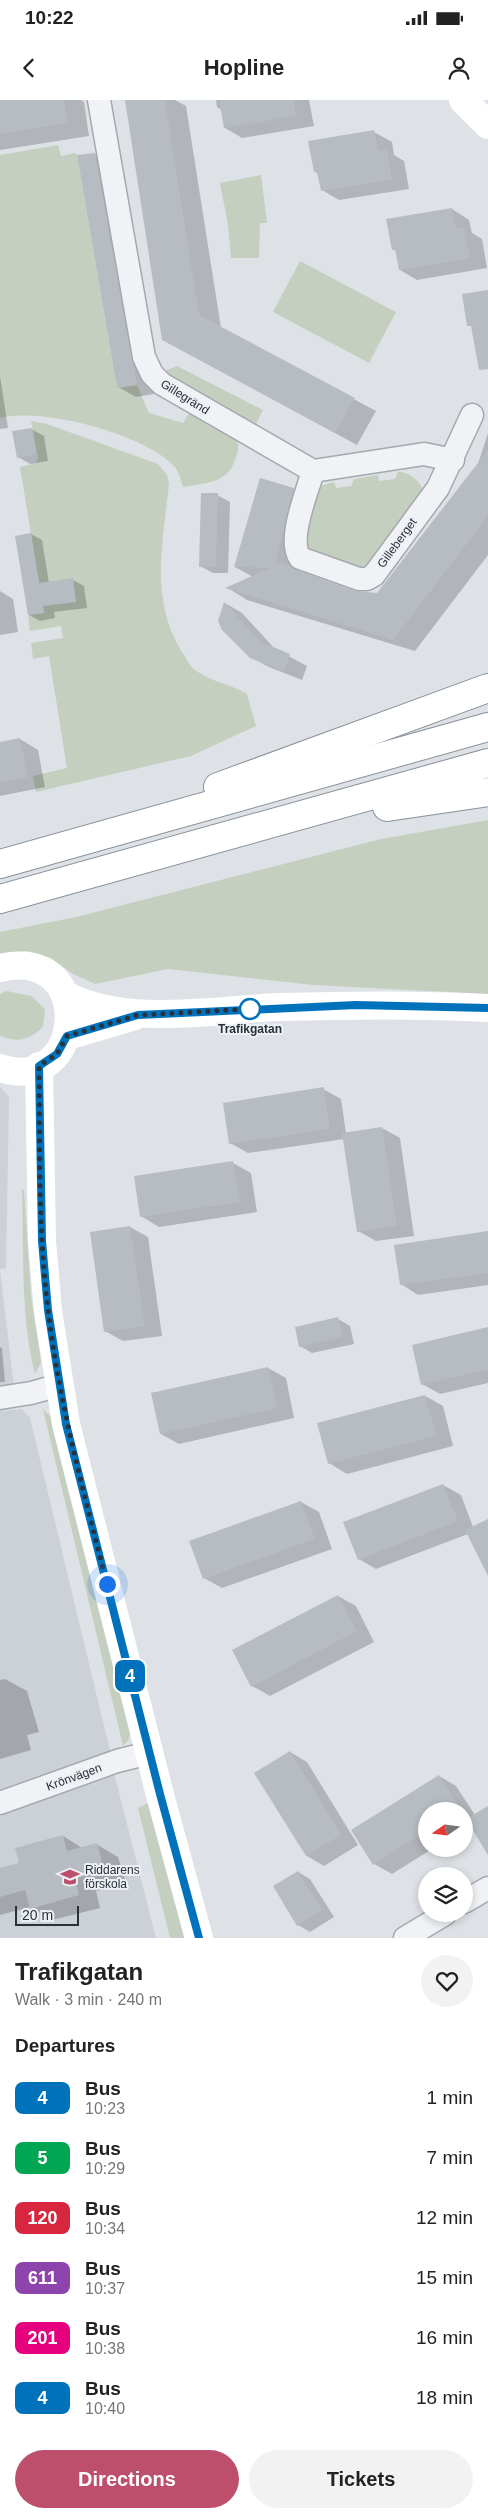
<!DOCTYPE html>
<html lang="en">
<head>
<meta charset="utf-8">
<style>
	:root { --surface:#fff; --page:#f2f2f2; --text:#222; --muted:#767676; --accent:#be4f6c }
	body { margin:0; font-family:Arial,sans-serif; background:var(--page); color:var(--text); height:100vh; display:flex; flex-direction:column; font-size:19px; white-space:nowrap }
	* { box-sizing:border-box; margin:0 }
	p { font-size:16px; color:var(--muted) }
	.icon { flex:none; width:28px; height:28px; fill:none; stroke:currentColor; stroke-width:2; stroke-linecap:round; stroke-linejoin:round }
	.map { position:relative; height:1838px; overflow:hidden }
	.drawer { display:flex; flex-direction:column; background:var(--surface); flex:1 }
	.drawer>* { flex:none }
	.badge { padding:0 10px; border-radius:8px; font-size:18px; line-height:32px }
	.needle { width:32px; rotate:256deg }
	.controls { position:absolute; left:418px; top:1702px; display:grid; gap:10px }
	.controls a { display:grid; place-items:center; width:55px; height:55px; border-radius:50%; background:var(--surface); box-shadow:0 2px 8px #0003; font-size:25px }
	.scale { position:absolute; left:15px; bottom:12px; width:64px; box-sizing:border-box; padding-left:5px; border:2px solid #29313b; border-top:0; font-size:14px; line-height:18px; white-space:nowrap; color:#29313b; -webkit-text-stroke:4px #edf0f4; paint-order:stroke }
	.you { position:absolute; width:25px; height:25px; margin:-12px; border:4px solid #fff; border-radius:50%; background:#1a73e8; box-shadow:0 0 0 8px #1a73e833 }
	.map>.badge { position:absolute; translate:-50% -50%; box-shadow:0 0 0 2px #fff }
	h2 { padding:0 15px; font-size:19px; line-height:45px }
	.round { display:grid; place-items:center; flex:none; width:52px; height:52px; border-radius:26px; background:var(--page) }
	.overview { display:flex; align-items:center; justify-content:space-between; height:85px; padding:0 15px }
	h1 { font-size:24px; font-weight:800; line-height:38px }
	.cta { display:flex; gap:10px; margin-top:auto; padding:10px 15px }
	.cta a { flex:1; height:58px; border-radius:30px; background:var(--accent); color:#fff; font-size:20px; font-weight:800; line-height:58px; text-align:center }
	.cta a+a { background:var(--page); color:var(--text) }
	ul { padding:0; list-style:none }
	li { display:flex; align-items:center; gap:15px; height:60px; padding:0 15px }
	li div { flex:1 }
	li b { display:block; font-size:19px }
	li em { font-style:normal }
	li .badge { min-width:55px; font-weight:700; text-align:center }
	.status { display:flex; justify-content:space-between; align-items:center; height:35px; padding:0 25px; background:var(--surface); direction:ltr }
	.status svg { height:14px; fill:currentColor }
	header { display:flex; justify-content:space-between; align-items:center; height:65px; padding:0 15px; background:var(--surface); font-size:22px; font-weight:800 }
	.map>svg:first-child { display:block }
	.built { fill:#ccd1d7 }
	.green { fill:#c5cfc0 }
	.shadow { fill:#0003 }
	.building { fill:#b6bcc2 }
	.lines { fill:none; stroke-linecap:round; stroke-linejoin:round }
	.street-casing { stroke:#a4a9af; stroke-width:25 }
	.highway-casing { stroke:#87919b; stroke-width:30 }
	.street { stroke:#f0f2f5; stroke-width:22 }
	.secondary { stroke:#fff; stroke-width:28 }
	.highway { stroke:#fff; stroke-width:28 }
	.line-casing { stroke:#fff; stroke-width:11 }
	.line { stroke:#0072bc; stroke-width:8 }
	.walk { stroke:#29313b; stroke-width:5; stroke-dasharray:0 9 }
	.stop-dot { fill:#fff; stroke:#0072bc; stroke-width:2.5 }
	.labels { text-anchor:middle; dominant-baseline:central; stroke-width:4; stroke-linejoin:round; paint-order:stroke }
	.street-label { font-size:12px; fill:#29313b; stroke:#edf0f4 }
	.stop-label { font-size:12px; font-weight:bold; fill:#29313b; stroke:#edf0f4 }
	.poi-label { font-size:12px; fill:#29313b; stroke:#edf0f4; text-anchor:start }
</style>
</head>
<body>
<div class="status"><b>10:22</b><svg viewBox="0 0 49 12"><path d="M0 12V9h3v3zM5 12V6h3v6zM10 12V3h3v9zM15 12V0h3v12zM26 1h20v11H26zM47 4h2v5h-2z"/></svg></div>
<header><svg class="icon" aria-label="back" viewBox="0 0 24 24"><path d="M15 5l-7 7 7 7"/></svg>Hopline<svg class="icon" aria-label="person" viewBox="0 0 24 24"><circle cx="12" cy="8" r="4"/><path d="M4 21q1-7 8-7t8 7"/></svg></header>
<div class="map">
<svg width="488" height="1838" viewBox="0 0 488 1838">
	<rect width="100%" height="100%" fill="#dee2e6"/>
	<g class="built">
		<polygon points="0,987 9,997 6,1168 0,1169"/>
		<polygon points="0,1170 14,1287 0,1288"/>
		<polygon points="22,1309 30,1318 111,1655 0,1697 0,1311"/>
		<polygon points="114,1673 156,1838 0,1838 0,1716"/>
	</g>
	<g class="green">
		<path d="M58,45L61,56L75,53L77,55L117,288L137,285L149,313L183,323L190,312L236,337C239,346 239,350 235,360C227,384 205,383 183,387C181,381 179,371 174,366C144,334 42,307 0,318V55Z"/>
		<polygon points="261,75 267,123 260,123 259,158 231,158 228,125 220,83"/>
		<polygon points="300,161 396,212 369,263 273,212"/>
		<polygon points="177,266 263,310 256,324 168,277 162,272"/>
		<path d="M31,321L47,324L158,364L167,375L169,384C163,442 149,499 182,552C186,557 189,566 195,570C211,582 231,584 247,594L256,626L191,656L36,692L33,676L67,668L49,556L33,559L31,543L63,538L61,526L30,531L28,515L44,512L20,367L36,363L38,358Z"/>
		<path d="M398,372C408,371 421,381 423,391L368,466L361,469L307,452L305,436L317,391L323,385L334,382L336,388L351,386L354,379L378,375L379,381L395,379Z"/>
		<polygon points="488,720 488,894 313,885 168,869 95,884 73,874 51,858 28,851 0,853 0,832 76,817 381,739"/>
		<path d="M7,891L31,896L45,909L43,927C29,940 18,943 0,936V894Z"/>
		<path d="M22,1089L24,1090L31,1195L41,1262L35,1274C20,1215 24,1150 22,1089Z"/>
		<polygon points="43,1309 53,1319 131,1631 128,1641 123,1646"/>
		<polygon points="148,1703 150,1705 184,1838 170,1838 138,1708"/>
	</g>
	<g class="shadow">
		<polygon points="0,0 81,0 84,2 89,36 0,50"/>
		<polygon points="127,0 175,0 186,6 221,228 376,311 357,345 186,252"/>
		<polygon points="216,0 309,0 314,26 242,38 225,28 222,10 217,7"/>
		<polygon points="374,32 392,42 394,55 404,61 409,89 339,100 322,90 319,74 315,72"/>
		<polygon points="95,54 112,64 154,294 136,297 118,287"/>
		<polygon points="452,109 469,120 472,133 482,139 487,168 417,180 400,170 396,151 393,149"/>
		<polygon points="0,276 8,328 0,329"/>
		<polygon points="31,329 44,336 48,361 30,364 18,357"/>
		<polygon points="488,333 488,455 415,551 247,500 228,488 253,477 235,467 293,390 314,402 297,471 355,493 378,494 477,367"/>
		<polygon points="217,395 230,402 228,473 213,473 200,466"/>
		<polygon points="31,434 42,440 49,483 73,480 84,486 87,508 54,512 55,518 40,521 29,515"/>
		<polygon points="0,491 13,499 18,532 0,535"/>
		<polygon points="225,503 242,513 275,549 307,566 302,580 269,567 250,557"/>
		<polygon points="20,639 38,650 45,687 0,696 0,644"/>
		<polygon points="323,989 341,999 346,1033 382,1028 400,1038 414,1136 376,1141 358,1131 344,1039 248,1053 230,1043"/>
		<polygon points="233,1063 251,1073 257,1112 159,1127 141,1116"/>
		<polygon points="130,1127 148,1137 162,1236 123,1241 105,1231"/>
		<polygon points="488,1133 488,1185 418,1195 401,1184"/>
		<polygon points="338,1219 350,1226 354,1244 312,1253 300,1246"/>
		<polygon points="488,1228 488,1283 440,1294 422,1284"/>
		<polygon points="0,1247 2,1248 5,1282 0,1282"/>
		<polygon points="268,1268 286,1278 294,1318 179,1344 161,1334"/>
		<polygon points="425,1296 443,1306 453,1346 347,1374 329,1363"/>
		<polygon points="443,1385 461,1395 473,1427 488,1420 488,1468 468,1434 376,1469 359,1459"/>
		<polygon points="301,1402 319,1412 332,1449 222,1488 204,1478"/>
		<polygon points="338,1496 356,1506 374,1542 270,1596 252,1586"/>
		<polygon points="5,1579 27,1591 39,1632 27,1635 31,1650 0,1659 0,1580"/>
		<polygon points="290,1652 307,1662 358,1745 324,1766 307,1756"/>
		<polygon points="439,1676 456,1686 475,1715 488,1707 488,1752 471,1724 464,1729 464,1711 426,1711 426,1749 432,1749 392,1774 374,1764"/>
		<polygon points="63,1736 82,1748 96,1744 118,1757 126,1783 96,1791 100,1808 52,1820 30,1807 0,1815 0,1770 20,1764"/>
		<polygon points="298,1772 310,1779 334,1817 310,1832 298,1825"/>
	</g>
	<g class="building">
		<polygon points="0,0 64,0 68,23 0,34"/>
		<polygon points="125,0 165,0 199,215 355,298 335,333 162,240"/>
		<polygon points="219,0 294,0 296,16 224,28"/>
		<polygon points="374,30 378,51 387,49 392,80 321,91 317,72 314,72 308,41"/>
		<polygon points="95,53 137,285 117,288 77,55"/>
		<polygon points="452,108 456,129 464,127 470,158 399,170 395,149 392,150 386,119"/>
		<polygon points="488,190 488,269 479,270 471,226 467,226 462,194"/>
		<polygon points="32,328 36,354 17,358 12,331"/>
		<polygon points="488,350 488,416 393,540 225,488 270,468 234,467 260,378 294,388 275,465 281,463 289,465 296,470 355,491 377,493"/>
		<polygon points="201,393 218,393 216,467 199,467"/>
		<polygon points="31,433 39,483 73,478 76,502 43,506 44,513 28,515 15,436"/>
		<polygon points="224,502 261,542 290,554 284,571 250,558 222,530 218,521"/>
		<polygon points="20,638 28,677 0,683 0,642"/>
		<polygon points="324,987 330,1029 229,1044 223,1003"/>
		<polygon points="382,1027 397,1126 357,1132 342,1033"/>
		<polygon points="233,1061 240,1102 140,1117 134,1076"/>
		<polygon points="130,1126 145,1226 104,1232 90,1132"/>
		<polygon points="488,1131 488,1173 400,1185 394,1145"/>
		<polygon points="338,1217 343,1237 299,1247 295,1227"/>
		<polygon points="488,1227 488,1269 421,1285 412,1245"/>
		<polygon points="268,1267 277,1308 160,1334 151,1293"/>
		<polygon points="425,1295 436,1336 328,1364 317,1323"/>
		<polygon points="443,1384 458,1421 358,1460 343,1422"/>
		<polygon points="301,1401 315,1439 203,1479 189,1441"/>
		<polygon points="488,1419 488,1476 465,1430"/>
		<polygon points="338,1495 357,1531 251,1587 232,1550"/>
		<polygon points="290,1651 341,1735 306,1756 254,1673"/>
		<polygon points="439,1675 462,1711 426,1711 426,1731 373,1765 351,1730"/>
		<polygon points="488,1706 488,1755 466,1719"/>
		<polygon points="63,1735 67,1751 97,1743 104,1771 75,1779 79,1795 30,1809 25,1790 0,1797 0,1768 19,1763 15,1748"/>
		<polygon points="298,1771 322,1810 297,1826 273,1786"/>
	</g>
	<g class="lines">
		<g class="street-casing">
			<g id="street">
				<polyline points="99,0 144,257 152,274 162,284 313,371 424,354 453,360"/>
				<path d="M313,371C307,393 287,439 300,458L359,479H367L374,475L438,388L472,315"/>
				<polyline points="0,1298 31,1293 60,1285"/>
				<polyline points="0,1703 117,1661 149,1653"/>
				<polyline points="464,1802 488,1788"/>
				<polyline points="405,1838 445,1814"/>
			</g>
		</g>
		<g class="highway-casing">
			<g id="highway">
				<polyline points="218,687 488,588"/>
				<polyline points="387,707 488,692"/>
				<polyline points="0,764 488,627"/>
				<polyline points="0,799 488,663"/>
			</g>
		</g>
		<use href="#street" class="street"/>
		<g class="secondary">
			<polyline points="463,0 488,25"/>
			<path d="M0,868C98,845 85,997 0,968"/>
			<path d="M65,895C129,927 210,910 279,907C349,905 418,904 488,908"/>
			<polyline points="67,936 135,916"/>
			<polyline points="39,966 42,1141 48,1211 66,1324 160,1695 199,1838"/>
		</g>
		<use href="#highway" class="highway"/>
	</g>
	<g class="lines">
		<g class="line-casing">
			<polyline id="line" points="199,1838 160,1694 66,1324 48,1210 42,1141 39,966 57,954 67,936 138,915 356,905 488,908"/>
		</g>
		<use href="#line" class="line"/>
		<path class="walk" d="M107,1484C84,1393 59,1303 48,1209C38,1129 40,1047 39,966L57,954L67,936L138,915L250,909"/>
	</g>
	<defs>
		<g id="school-bare" transform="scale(1.5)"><path d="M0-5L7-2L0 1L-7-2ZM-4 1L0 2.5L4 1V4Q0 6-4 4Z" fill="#be4f6c" stroke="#edf0f4" stroke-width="2.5" paint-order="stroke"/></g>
	</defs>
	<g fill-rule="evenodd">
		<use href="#school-bare" x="70" y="1777"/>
	</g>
	<circle class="stop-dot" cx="250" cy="909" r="10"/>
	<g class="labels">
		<g class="street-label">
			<text transform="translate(185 297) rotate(32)">Gillegränd</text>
			<text transform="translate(397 443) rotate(-54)">Gilleberget</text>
			<text transform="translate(74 1677) rotate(-20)">Krönvägen</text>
		</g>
		<g class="stop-label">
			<text x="250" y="929">Trafikgatan</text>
		</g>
		<g class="poi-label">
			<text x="85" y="1770">Riddarens<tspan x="85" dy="14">förskola</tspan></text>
		</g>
	</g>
</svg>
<div class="controls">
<a><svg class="needle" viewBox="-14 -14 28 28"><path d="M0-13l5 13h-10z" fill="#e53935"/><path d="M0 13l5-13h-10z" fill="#767676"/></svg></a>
<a><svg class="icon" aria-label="layers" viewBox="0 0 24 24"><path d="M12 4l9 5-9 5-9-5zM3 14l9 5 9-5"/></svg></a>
</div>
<div class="scale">20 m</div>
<div class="you" style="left:107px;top:1484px"></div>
<b class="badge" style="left:130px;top:1576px;background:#0072bc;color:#fff">4</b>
</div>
<section class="drawer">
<div class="overview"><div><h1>Trafikgatan</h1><p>Walk · 3 min · 240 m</p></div><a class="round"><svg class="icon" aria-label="heart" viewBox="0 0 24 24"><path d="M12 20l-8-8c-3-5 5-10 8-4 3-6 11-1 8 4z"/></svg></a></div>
<h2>Departures</h2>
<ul>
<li><span class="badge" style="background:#0072bc;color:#fff">4</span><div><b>Bus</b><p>10:23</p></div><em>1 min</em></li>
<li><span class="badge" style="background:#00a651;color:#fff">5</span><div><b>Bus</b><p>10:29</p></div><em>7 min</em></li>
<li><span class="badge" style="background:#d7263d;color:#fff">120</span><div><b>Bus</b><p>10:34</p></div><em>12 min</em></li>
<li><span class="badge" style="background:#8e44ad;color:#fff">611</span><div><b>Bus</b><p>10:37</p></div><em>15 min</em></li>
<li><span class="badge" style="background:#e6007e;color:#fff">201</span><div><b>Bus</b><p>10:38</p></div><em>16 min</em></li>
<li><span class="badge" style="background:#0072bc;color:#fff">4</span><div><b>Bus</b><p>10:40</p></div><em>18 min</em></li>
</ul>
<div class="cta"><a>Directions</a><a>Tickets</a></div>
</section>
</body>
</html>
